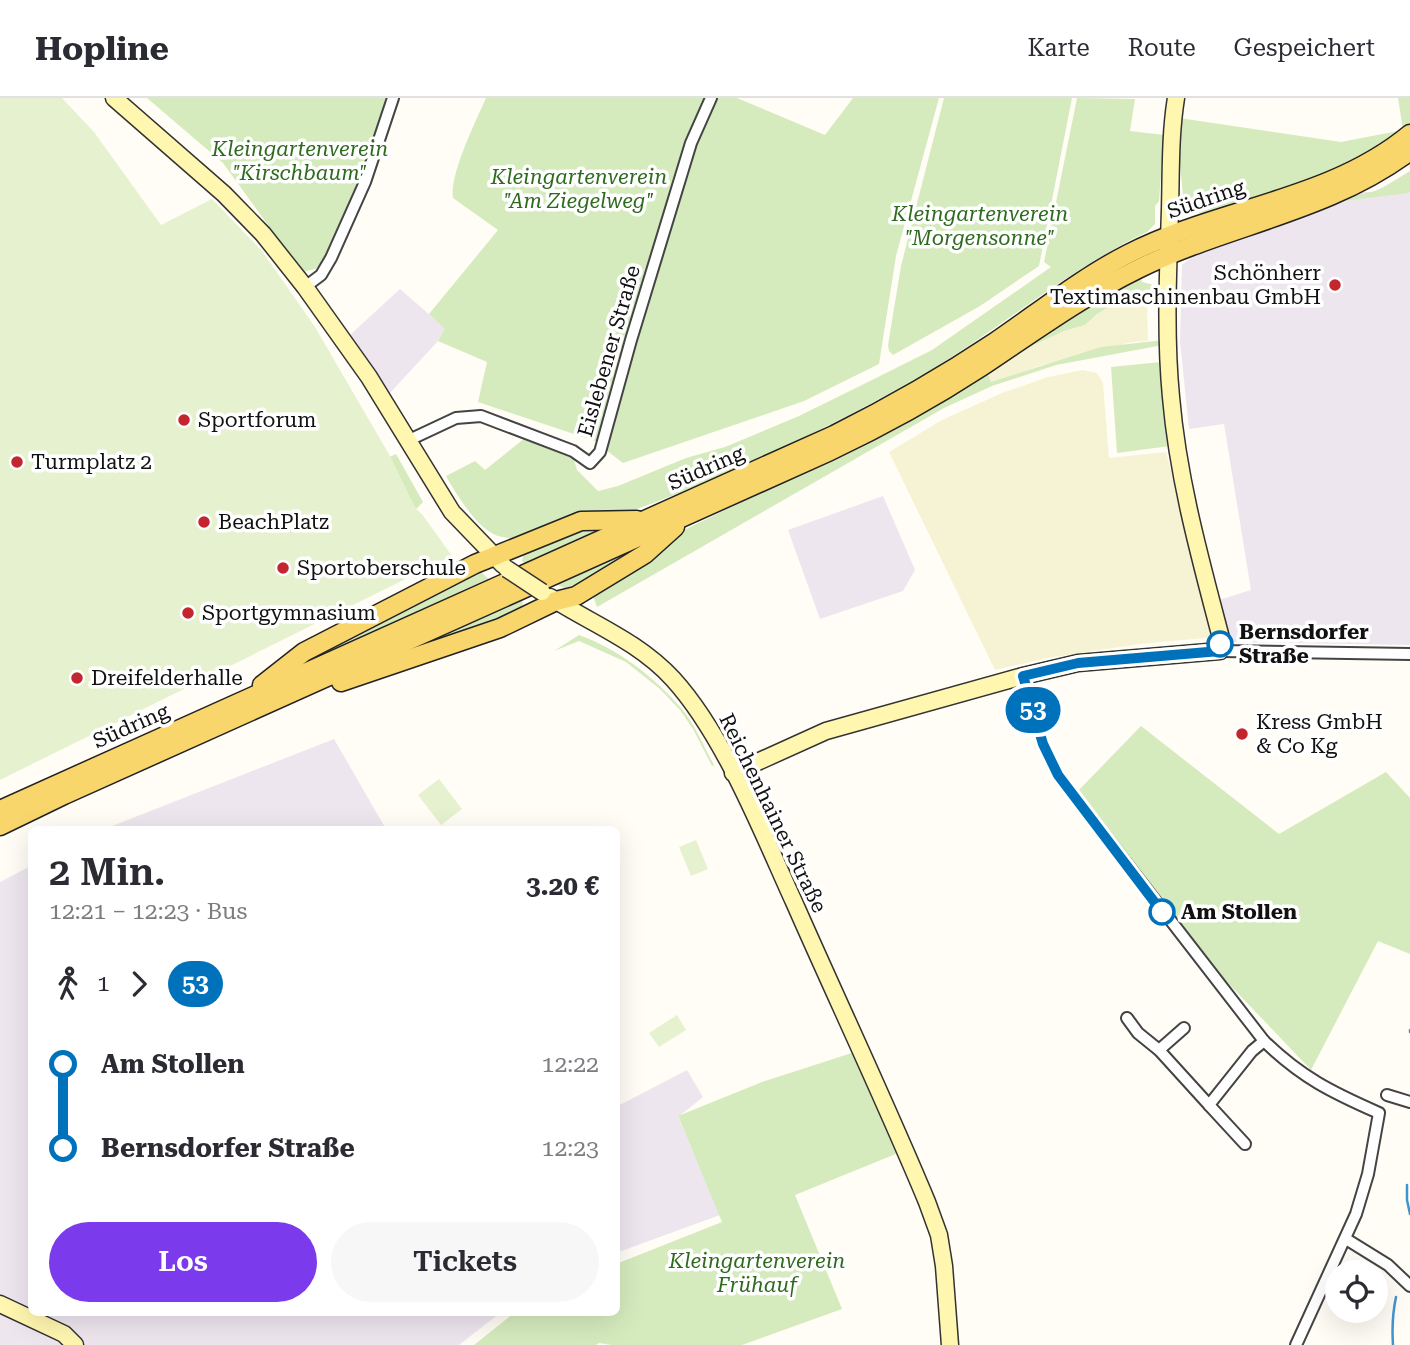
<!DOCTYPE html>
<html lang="de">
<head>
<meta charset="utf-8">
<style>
	:root { --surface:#fff; --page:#f7f7f7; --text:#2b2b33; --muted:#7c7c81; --line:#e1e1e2; --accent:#7c3aed }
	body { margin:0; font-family:"Roboto Serif",serif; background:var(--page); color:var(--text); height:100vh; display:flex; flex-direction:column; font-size:26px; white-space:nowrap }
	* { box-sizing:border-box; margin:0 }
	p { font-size:23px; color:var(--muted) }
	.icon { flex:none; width:38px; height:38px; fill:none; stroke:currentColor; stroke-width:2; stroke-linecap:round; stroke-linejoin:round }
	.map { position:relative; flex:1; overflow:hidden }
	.drawer { position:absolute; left:28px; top:728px; width:592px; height:490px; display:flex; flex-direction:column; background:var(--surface); border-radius:10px; box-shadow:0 7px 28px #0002 }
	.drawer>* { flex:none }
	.badge { padding:0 14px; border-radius:23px; font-size:24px; line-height:46px }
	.fabs { position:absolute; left:1325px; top:1162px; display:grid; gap:14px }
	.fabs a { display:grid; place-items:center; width:63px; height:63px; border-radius:50%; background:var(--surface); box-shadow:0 7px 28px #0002; font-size:35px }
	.map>.badge { position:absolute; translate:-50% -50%; box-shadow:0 0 0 4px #fff }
	.legs { display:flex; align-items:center; gap:10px; height:77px; padding:0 21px; font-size:23px }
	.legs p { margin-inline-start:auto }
	.head { display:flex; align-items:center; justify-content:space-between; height:119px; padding:0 21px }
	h1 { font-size:38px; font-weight:600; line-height:52px }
	.action { display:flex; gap:14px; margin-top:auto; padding:14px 21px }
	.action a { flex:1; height:80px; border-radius:42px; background:var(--accent); color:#fff; font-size:28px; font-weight:600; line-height:80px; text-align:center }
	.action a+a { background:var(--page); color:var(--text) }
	ul { padding:0 21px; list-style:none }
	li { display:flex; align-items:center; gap:24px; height:84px; font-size:26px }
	li i { display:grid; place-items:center; width:10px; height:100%; margin:0 9px; background:currentColor }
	li i::after { content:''; width:18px; height:18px; margin:-9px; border:5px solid; border-radius:50%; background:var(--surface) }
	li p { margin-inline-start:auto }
	li:first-child i { background:linear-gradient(#0000 50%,currentColor 0) }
	li:last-child i { background:linear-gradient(currentColor 50%,#0000 0) }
	header { display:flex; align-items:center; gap:42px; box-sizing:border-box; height:98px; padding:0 35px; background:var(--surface); border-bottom:2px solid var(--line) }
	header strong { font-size:33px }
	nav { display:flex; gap:38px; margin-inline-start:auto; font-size:24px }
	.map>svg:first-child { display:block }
	.industrial { fill:#eee6ef }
	.farmland { fill:#f6f3d4 }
	.green { fill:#d5ebbd }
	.pitch { fill:#e6f2cf }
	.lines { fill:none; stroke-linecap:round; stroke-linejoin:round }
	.stream { stroke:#3f96cf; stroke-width:2.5 }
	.street-casing { stroke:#444; stroke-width:14 }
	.secondary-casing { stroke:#333; stroke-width:19 }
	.primary-casing { stroke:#222; stroke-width:21 }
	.street { stroke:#fff; stroke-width:10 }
	.secondary { stroke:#fff6b0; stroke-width:16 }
	.primary { stroke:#f9d66b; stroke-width:18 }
	.secondary-bridge-casing { stroke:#333; stroke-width:19; stroke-linecap:butt }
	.secondary-bridge { stroke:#fff6b0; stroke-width:16 }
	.line-1-casing { stroke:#fff; stroke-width:16 }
	.line-1 { stroke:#0072bc; stroke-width:10 }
	.poi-dot { fill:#c4262e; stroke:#fff; stroke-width:2.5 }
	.stop-1-dot { fill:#fff; stroke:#0072bc; stroke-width:3.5 }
	.labels { text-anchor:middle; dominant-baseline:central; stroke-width:7; stroke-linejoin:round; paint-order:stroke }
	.park-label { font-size:21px; font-style:italic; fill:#2f6b1f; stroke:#fff }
	.street-label { font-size:21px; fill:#111; stroke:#fff }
	.poi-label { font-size:21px; fill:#111; stroke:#fff; text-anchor:start }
	.stop-label { font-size:21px; font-weight:bold; fill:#111; stroke:#fff; text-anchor:start }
</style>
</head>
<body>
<header>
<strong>Hopline</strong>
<nav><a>Karte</a><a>Route</a><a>Gespeichert</a></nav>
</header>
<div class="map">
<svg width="1410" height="1247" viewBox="0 0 1410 1247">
	<rect width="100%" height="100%" fill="#fffdf5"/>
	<g class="industrial">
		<polygon points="1410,73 1410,547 1231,544 1219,502 1251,492 1224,326 1189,331 1180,243 1182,167 1197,155 1288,125 1361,94 1373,94 1385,88"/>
		<polygon points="400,191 446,231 438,243 389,296 350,237"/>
		<polygon points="883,398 915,472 903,493 820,521 788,432"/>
		<polygon points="334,641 386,731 104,731 107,730"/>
		<polygon points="31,768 32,1214 500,1215 459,1247 0,1247 0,784"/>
		<polygon points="687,972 703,999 678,1019 720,1117 616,1155 616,1009"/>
	</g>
	<g class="farmland">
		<polygon points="1138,192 1147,203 1148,243 1132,244 1039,268 991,285 988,275 1021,253 1064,233 1085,227 1097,216"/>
		<polygon points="1083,272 1097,275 1103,285 1109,360 1166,354 1215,539 1140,546 1047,560 995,572 889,354 942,322 1002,295 1048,279"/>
	</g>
	<g class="green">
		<polygon points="147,0 390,0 359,88 324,163 315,171 302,174 223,65"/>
		<path d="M486,0H706L598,344L478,304L487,264L438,243L445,231L429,216L498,132L453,100C449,77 476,23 486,0Z"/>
		<polygon points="716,0 737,0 825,37 853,0 939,0 896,158 879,266 804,303 623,365 606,352 635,240 694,46"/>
		<polygon points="944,0 1072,0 1039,168 980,208 893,257 889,253 888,247 901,168"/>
		<path d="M1077,0L1135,1L1130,33L1164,37L1159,103L1155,108V126L1147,134C1067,172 1000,231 924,276C838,326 747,368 656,404L631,413L514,442C508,439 504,440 498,438C477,431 457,397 446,378L475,363L485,372L525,340L564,353L573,359L577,372L598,393L618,388L686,360L725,349L799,318L868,284L932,252L1051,169L1044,164Z"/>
		<polygon points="1398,0 1410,0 1410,29 1367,60 1275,98 1235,104 1202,115 1199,115 1195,104 1183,98 1178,44 1179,20 1341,44 1403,32"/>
		<path d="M1410,73V92L1408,95L1343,103C1354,97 1364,96 1375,93C1388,88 1399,80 1410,73Z"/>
		<polygon points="1141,181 1142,184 1154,187 1160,202 1147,203 1138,192 1097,216 1085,227 1064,233 1021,253 988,276 991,284 1101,249 1164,242 1163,247 1056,267 992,288 944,310 597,509 593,498 658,457 680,434 756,397"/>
		<polygon points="1161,264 1170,348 1117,355 1111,269"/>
		<polygon points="396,356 423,404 416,411 371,368"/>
		<polygon points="616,426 529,469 522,463 524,454 563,434"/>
		<polygon points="659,438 575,490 573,487 565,490 555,486"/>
		<polygon points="481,474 493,485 279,581 289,568"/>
		<polygon points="517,501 523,504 521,513 353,576"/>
		<path d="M579,537C618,551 653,578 681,610C695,626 704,649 714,667L712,668L693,631L680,612L660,591L626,564L579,543L554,553Z"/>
		<polygon points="1141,628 1279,736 1386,674 1410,700 1410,856 1378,843 1311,972 1189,844 1078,693"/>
		<polygon points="858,953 903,1053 795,1097 842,1211 742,1247 611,1247 599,1245 596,1247 474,1247 514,1215 616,1214 616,1166 722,1124 678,1018 762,984"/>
	</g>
	<g class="pitch">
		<polygon points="0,0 62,0 94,34 161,127 212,101 262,153 315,229 390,358 416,411 422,416 452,458 0,682"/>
		<polygon points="439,681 462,711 441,727 418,697"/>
		<polygon points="696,742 708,771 691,778 679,749"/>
		<polygon points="677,917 686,932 659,949 649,935"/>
	</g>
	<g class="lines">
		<g class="stream">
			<polyline points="1410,932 1410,934"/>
			<polyline points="1407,1087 1407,1102 1410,1116"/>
			<path d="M1393,1247C1392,1232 1393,1213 1396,1199"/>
		</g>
		<g class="street-casing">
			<g id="street">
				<polyline points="305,189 321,177 331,160 365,84 393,0"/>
				<polyline points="407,343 456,320 481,318 573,353 590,365 600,354 631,242 691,45 711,0"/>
				<polyline points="1220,553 1410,556"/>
				<path d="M1023,578L1043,646L1058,677L1264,943C1301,979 1331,994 1379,1015L1368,1076L1356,1116L1296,1247"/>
				<polyline points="1127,920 1138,935 1159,952 1209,1007 1252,953 1264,943"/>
				<polyline points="1159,952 1184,930"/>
				<polyline points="1387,997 1410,1004"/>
				<polyline points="1209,1007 1245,1046"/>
				<polyline points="1346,1141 1388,1167 1410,1188"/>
			</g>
		</g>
		<g class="secondary-casing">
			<g id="secondary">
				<polyline points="114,0 224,96 263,136 305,189 369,279 452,414 503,467"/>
				<path d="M550,499C592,526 638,543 673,581C724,637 762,734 794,804C838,904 885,1003 927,1104L939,1137L944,1168L950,1247"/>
				<path d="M733,675L826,633L1023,578L1078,565L1220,553L1221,540C1200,460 1178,381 1171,299C1165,237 1168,174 1170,112C1171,74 1170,37 1176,0"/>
				<polyline points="0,1206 64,1236 75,1247"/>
			</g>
		</g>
		<g class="primary-casing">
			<g id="primary">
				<polyline points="341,584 500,530 556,503 576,498 645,456 675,429"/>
				<polyline points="262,587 304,554 475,466 581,423 637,422"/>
				<path d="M0,712L834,337C890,309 944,278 995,244C1039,214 1081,180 1128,156C1220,109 1329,103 1410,36"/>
				<path d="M0,728L64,697L828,354C881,329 932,301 981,269C1032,235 1083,198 1138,171C1227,127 1329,114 1410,53"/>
			</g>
		</g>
		<use href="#street" class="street"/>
		<use href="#secondary" class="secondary"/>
		<use href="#primary" class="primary"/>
		<g class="secondary-bridge-casing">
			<polyline id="secondary-bridge" points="507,471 542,494"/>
		</g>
		<use href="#secondary-bridge" class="secondary-bridge"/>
	</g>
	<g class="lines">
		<g class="line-1-casing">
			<polyline id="line-1" points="1162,814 1058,677 1043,646 1023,578 1078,565 1220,553 1220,546"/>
		</g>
		<use href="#line-1" class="line-1"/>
	</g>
	<g class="poi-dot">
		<circle cx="1335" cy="187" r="7"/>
		<circle cx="184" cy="322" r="7"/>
		<circle cx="17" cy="364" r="7"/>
		<circle cx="204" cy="424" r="7"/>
		<circle cx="283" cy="470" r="7"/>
		<circle cx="188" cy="515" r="7"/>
		<circle cx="77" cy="580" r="7"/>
		<circle cx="1242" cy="636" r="7"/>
	</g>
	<g class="stop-1-dot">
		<circle cx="1220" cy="546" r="12"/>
		<circle cx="1162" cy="814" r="12"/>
	</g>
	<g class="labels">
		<g class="park-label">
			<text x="300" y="51">Kleingartenverein<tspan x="300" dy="24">"Kirschbaum"</tspan></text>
			<text x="579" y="79">Kleingartenverein<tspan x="579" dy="24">"Am Ziegelweg"</tspan></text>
			<text x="980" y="116">Kleingartenverein<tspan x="980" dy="24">"Morgensonne"</tspan></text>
			<text x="757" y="1163">Kleingartenverein<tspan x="757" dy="24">Frühauf</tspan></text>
		</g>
		<g class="street-label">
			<text transform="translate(1206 101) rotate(-19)">Südring</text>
			<text transform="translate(609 253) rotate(-74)">Eislebener Straße</text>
			<text transform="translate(706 370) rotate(-24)">Südring</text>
			<text transform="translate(131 628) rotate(-24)">Südring</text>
			<text transform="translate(773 715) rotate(64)">Reichenhainer Straße</text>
		</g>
		<g class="poi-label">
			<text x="1321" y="175" text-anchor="end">Schönherr<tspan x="1321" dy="24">Textimaschinenbau GmbH</tspan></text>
			<text x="198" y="322">Sportforum</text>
			<text x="31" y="364">Turmplatz 2</text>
			<text x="218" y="424">BeachPlatz</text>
			<text x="297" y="470">Sportoberschule</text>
			<text x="202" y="515">Sportgymnasium</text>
			<text x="91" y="580">Dreifelderhalle</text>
			<text x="1256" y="624">Kress GmbH<tspan x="1256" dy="24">&amp; Co Kg</tspan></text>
		</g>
		<g class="stop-label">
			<text x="1239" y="534">Bernsdorfer<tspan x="1239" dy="24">Straße</tspan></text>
			<text x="1181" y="814">Am Stollen</text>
		</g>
	</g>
</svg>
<div class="fabs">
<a><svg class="icon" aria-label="locate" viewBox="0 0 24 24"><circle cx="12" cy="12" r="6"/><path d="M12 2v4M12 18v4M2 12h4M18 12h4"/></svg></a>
</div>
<b class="badge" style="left:1033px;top:612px;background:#0072bc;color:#fff">53</b>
<section class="drawer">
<div class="head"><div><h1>2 Min.</h1><p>12:21 – 12:23 · Bus</p></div><b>3.20 €</b></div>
<div class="legs"><svg class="icon" aria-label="walk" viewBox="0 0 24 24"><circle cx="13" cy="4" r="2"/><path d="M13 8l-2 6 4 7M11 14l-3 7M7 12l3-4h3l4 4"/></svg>1<svg class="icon" aria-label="forward" viewBox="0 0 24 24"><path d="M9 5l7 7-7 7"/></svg><b class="badge" style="background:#0072bc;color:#fff">53</b></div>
<ul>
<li><i style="color:#0072bc"></i><b>Am Stollen</b><p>12:22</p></li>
<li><i style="color:#0072bc"></i><b>Bernsdorfer Straße</b><p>12:23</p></li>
</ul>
<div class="action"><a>Los</a><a>Tickets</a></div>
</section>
</div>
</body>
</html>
